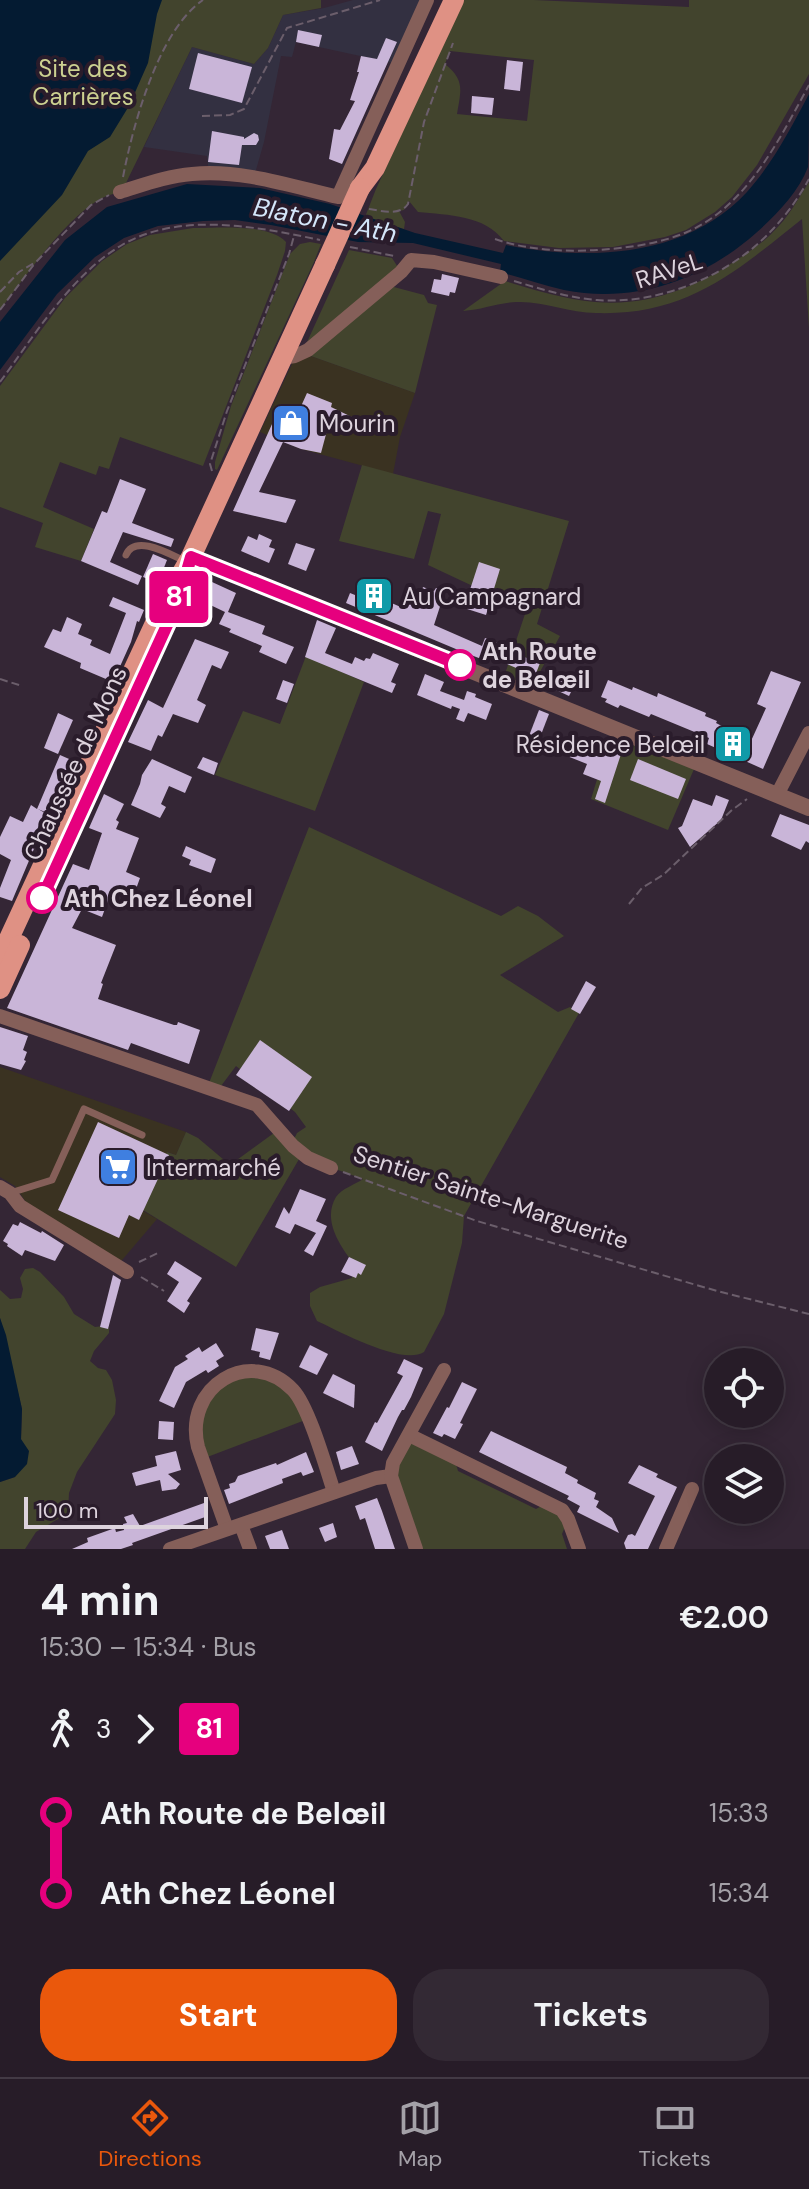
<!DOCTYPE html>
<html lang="en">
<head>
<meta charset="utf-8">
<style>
	:root { --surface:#271c28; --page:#332934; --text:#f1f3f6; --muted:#a4a1a8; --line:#433a45; --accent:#ea580c }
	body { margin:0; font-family:"DM Sans",sans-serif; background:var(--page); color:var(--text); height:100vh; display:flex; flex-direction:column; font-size:30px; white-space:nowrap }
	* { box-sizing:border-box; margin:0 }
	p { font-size:26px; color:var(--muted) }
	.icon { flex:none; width:44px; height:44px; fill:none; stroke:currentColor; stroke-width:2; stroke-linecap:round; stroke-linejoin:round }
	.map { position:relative; height:1549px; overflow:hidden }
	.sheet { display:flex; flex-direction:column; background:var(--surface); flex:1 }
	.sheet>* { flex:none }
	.badge { padding:0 16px; border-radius:6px; font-size:28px; line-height:52px }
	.fabs { position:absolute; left:704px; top:1348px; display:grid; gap:16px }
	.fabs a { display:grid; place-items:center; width:80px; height:80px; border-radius:50%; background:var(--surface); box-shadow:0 4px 20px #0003,0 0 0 2px var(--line); font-size:40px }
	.scale { position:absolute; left:24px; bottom:20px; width:184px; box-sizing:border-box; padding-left:8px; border:4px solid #ddd3dd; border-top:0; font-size:22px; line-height:28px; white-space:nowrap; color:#ddd3dd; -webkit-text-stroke:6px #2a1c2b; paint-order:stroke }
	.map>.badge { position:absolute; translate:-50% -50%; box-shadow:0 0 0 4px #fff }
	.legs { display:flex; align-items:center; gap:12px; height:88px; padding:0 40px; font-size:26px }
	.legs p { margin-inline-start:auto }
	.head { display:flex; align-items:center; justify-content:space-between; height:136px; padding:0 40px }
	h1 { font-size:44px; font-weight:700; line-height:60px }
	.cta { display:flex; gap:16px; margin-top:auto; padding:16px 40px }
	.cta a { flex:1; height:92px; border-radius:32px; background:var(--accent); color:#fff; font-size:32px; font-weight:700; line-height:92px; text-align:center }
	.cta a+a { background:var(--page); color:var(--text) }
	ul { padding:0 40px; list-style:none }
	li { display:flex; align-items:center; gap:28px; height:80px; font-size:30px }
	li i { display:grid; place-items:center; width:12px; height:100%; margin:0 10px; background:currentColor }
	li i::after { content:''; width:20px; height:20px; margin:-10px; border:6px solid; border-radius:50%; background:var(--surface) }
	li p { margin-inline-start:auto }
	li:first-child i { background:linear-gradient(#0000 50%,currentColor 0) }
	li:last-child i { background:linear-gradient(currentColor 50%,#0000 0) }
	.menu { display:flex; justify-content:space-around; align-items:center; height:112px; border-top:2px solid var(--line); background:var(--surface); font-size:22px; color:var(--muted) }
	.menu a { display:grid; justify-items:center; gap:4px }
	.menu .current { color:var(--accent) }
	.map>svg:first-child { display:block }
	.commercial { fill:#3a3221 }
	.industrial { fill:#333041 }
	.green { fill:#42442d; fill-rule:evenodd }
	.water { fill:#041b32 }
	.building { fill:#c9b5d8 }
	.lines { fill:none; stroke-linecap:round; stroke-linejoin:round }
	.path { stroke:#6b5e6b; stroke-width:2; stroke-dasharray:8 4; stroke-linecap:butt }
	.service { stroke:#855f59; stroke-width:7 }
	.minor { stroke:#855f59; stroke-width:14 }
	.tertiary { stroke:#855f59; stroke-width:16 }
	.primary { stroke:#df9184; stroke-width:20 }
	.primary-bridge { stroke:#df9184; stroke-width:20 }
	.line-1-casing { stroke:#fff; stroke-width:18 }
	.line-1 { stroke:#e6007e; stroke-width:12 }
	.stop-1-dot { fill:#fff; stroke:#e6007e; stroke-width:4 }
	.labels { text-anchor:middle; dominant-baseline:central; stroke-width:8; stroke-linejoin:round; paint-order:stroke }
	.park-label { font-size:24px; fill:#ccd191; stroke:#2a1c2b }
	.street-label { font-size:24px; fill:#ddd3dd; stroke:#2a1c2b }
	.poi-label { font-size:24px; fill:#ddd3dd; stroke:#2a1c2b; text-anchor:start }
	.stop-label { font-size:24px; font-weight:bold; fill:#ddd3dd; stroke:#2a1c2b; text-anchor:start }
	.water-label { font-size:26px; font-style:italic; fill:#d4e6fa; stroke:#2a1c2b }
</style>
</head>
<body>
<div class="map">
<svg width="809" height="1549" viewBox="0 0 809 1549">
	<rect width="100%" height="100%" fill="#342635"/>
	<g class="commercial">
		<polygon points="308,355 415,393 400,437 393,474 301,449 260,432 293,362"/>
		<polygon points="0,1067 186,1132 176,1155 168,1152 143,1211 157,1219 117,1266 30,1208 15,1186 0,1177"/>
	</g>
	<polygon class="industrial" points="353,0 427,0 397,64 296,42 292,57 281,56 264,142 254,177 209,174 207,156 144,147 192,47 254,64 268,48 283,15 324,8"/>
	<g class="green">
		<path d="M0,0H321V8L283,15L268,48L254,64L192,47L126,183L124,191C116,193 108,195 100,199C65,219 25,277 0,310Z"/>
		<path d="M464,0H534L689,7V0H809V74L757,165L732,197L715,212L686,230L665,237L613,247L559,248L504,241C485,215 448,215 418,212L409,201L404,210L399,211L405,222L404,229L365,217L376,189ZM450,51L534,60L527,121L457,114C461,90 465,80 445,64Z"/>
		<path d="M809,182V328L802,219C736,272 686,316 596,313C569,313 544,301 517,302C497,303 482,310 463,311L505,281C535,290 564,299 595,302C650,307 700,286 744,255C754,248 765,241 773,232C788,218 798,199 809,182Z"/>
		<path d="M193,228C218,228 268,223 286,242L285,251L277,275L203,466L120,437L109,469L99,466L96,475L60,462L43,507L94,529L81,561L35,547L43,523L0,507V386L65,298L102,261L127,244L150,235Z"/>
		<polygon points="310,242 321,244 314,262 217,470 215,469 215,462 231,406 290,254 300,244"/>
		<polygon points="349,250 392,258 399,269 303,351"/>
		<polygon points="390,286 424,295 428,303 437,305 415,393 308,355"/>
		<polygon points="362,465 569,521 537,624 560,636 528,693 502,683 526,611 428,565 441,514 428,511 414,559 339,541"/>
		<polygon points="306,656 364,682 315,811 215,775 243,711 280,724"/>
		<polygon points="613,728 697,762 668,830 591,799"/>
		<path d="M309,827L501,916L518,906L538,916L564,936L500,975L558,1012L570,1007L579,1013L464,1216L462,1243L444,1314L424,1352C402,1366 339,1331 317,1321L310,1306V1293L320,1287L352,1278L354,1264C340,1246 322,1220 336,1197C341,1189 356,1184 363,1179L316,1162L302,1154L236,1267L143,1210L167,1152L176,1155L186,1132L198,1138L230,1165L278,1130L294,1139L297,1133L306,1127L295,1112L236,1066L218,1090L209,1083Z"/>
		<polygon points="33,1268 40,1272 64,1297 74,1314 95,1327 103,1326 109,1328 109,1333 94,1351 90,1361 98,1368 106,1370 112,1380 116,1400 115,1414 77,1472 69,1493 68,1513 36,1532 25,1549 0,1549 0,1482 15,1477 21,1439 22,1409 0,1318 0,1290 10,1299 21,1298 23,1289 20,1278 25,1269"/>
		<polygon points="229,1376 282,1380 308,1419 202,1459 195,1422"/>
		<polygon points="409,1435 454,1457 458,1471 536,1509 549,1502 568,1519 562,1534 567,1549 416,1549 393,1463"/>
	</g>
	<g class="water">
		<polygon points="0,0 162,0 157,14 148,63 129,106 110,137 88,151 62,195 0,261"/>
		<path d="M809,94C809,109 809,155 808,167C798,193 776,215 756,233C703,280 635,304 564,290C543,285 521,278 500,272L501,264L413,243L358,242L271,225L235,220L203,221L158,226L124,238L95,257L57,294L0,370V322L65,240L107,207L187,184L260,188L330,204L415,233L503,253L506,245C589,261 686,258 747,192C773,163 791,128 809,94Z"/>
		<polygon points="0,1318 6,1335 22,1409 21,1439 29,1451 27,1464 15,1477 0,1482"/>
	</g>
	<g class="building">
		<polygon points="298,30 322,35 319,47 296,42"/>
		<polygon points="386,38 397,42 342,164 329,159 334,129 340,130 355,101 350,100 359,72 357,72 361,56 377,59"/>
		<polygon points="198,53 252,67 242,103 189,89"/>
		<polygon points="507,60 523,62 520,91 504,89"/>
		<polygon points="472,96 494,98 492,115 471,113"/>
		<polygon points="212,131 244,137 244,139 254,133 258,135 259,140 256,145 242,145 239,165 208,162"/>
		<polygon points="442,274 459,278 455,293 450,292 449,296 431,292 434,279 441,280"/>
		<polygon points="307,393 332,403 331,407 356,419 353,431 329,423 321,453 301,449 283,442 259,492 296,500 286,523 233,511 281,404 298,413"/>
		<polygon points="120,479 146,489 132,523 174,539 171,547 123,532 110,562 142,576 138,585 81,561 102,511 107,513"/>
		<polygon points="259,534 272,540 269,547 275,549 269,563 241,551 248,536 257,540"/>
		<polygon points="296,543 315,549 306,571 288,564"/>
		<polygon points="153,554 167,560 158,583 143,577"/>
		<polygon points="479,562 500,569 486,615 464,608"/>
		<polygon points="373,581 385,586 380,598 403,608 407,592 420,596 423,587 434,591 436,588 445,591 434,625 482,646 485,638 510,648 509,651 540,663 535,676 486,655 484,660 463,652 346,603 350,593 365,599"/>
		<polygon points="212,582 236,593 228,612 265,626 262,634 294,647 286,664 259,652 262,646 229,632 231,629 219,624 225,612 202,601"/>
		<polygon points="113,597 144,610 139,622 137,621 131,642 113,682 80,668 81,663 44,647 53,629 61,632 67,617 82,624 78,634 92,640 90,645 110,654 126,613 109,606"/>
		<polygon points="317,620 336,628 325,653 352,664 355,657 364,661 366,658 370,659 373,653 399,664 391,682 396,684 392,693 305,657"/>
		<polygon points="195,639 229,652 221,669 212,665 197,700 206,705 198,723 173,714 162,737 158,735 151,751 128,742 148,700 163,708"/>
		<polygon points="771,671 801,682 763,769 707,744 709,738 697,733 651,714 649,717 620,705 618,708 605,702 607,699 601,697 608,680 632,690 633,687 657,697 658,693 706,713 705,716 717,721 716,723 751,741 766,708 757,704"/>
		<polygon points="425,674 444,682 440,691 464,700 467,691 476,694 475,697 492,704 486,720 468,713 464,722 456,719 460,709 452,706 451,709 417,695"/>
		<polygon points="559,677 575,684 569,696 554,689"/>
		<polygon points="283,680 294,684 287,703 276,699"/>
		<polygon points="539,710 549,714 537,745 527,741"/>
		<polygon points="58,713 73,720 58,754 44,748"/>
		<polygon points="574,738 610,753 611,751 621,754 605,803 595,799 601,781 583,774 587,764 567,756"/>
		<polygon points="60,755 76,762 52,815 38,809 45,813 31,842 36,844 12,901 0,897 0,888 11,860 0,854 0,837 10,816 23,822 31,805 37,809"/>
		<polygon points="203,757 218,763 214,775 197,768"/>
		<polygon points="152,759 192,777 185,793 169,786 161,804 166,807 160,818 131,805 140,784 142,775"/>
		<polygon points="638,759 686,779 678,799 630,780"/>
		<polygon points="104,794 124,804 116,820 119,822 116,829 139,838 126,872 140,878 132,900 111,892 102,917 82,909 72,928 116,945 101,983 103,984 98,999 174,1025 177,1025 178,1022 200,1030 189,1064 131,1043 128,1050 7,1008 73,864 89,870 102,833 89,828"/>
		<polygon points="716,795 729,800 721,820 690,847 678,828 682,826 693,799 712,806"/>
		<polygon points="780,814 809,825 809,843 806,841 801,850 771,836"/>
		<polygon points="186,846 216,859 211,873 189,865 191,860 182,856"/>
		<polygon points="586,981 596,987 580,1014 571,1009"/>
		<polygon points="0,1027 28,1036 23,1050 27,1052 24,1060 26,1061 21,1070 0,1064"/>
		<polygon points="260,1040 312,1077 289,1111 236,1075"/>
		<polygon points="98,1122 169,1155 139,1220 129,1215 119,1238 58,1210"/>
		<polygon points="300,1189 326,1199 316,1221 327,1226 313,1256 304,1251 316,1233 295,1224 290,1234 275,1227 284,1207 289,1214"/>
		<polygon points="20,1222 41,1233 42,1231 64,1245 55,1261 25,1250 22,1256 7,1246 8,1244 3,1241 13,1224 18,1226"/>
		<polygon points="349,1257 366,1265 361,1275 358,1273 356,1278 341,1272"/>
		<polygon points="175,1261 202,1278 187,1301 190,1303 184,1313 167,1301 179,1282 167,1274"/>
		<polygon points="113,1275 121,1280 108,1329 100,1327"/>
		<polygon points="256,1328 279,1333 270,1360 259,1357 260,1352 251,1350"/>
		<polygon points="216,1343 224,1356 216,1361 219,1366 208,1373 206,1370 186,1382 174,1408 159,1401 175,1367 188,1359 185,1356 199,1347 202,1352"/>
		<polygon points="310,1345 328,1354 317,1375 299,1367"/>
		<polygon points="404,1359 423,1368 411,1397 404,1410 402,1410 398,1417 382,1451 365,1442 375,1422 377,1423 403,1376 397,1373"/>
		<polygon points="333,1374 355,1385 354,1408 323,1393"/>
		<polygon points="462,1382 477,1389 460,1423 463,1424 455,1439 444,1434 442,1437 433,1433 447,1407 449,1408"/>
		<polygon points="159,1421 174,1422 173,1440 158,1439"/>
		<polygon points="491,1431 567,1467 565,1473 578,1480 577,1483 596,1493 594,1499 599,1501 596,1507 612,1518 619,1533 577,1512 580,1506 567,1499 569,1496 479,1452"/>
		<polygon points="352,1446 359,1464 341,1470 336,1452"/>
		<polygon points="176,1451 181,1470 168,1474 180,1484 176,1489 162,1491 160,1480 136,1486 132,1473 157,1466 155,1456"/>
		<polygon points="306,1452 314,1472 303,1476 301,1472 282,1479 283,1483 229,1504 224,1490 230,1488 229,1484 235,1482 238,1476 276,1463 277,1465"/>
		<polygon points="639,1465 658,1474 656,1477 677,1487 648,1549 626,1549 624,1543 628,1535 632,1534 635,1536 655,1496 628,1483"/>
		<polygon points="377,1498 382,1511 395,1549 375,1549 365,1518 360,1520 355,1506"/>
		<polygon points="204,1503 208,1516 132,1543 133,1545 121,1549 72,1549 88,1542 87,1538 115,1528 116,1532 124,1530 123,1524 127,1523 124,1517 133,1514 140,1526"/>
		<polygon points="333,1523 337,1537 325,1542 319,1528"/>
		<polygon points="282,1530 289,1549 270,1549 265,1536"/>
	</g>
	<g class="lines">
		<g class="path">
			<polyline points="202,116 230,115 244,109 287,28 380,0"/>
			<path d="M123,177C133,125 158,31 203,0"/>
			<path d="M369,209C382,211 400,216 408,204L424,122L453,43"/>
			<path d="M495,239C526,250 565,252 597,250C627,248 659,244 687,232C747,206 779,140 809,85"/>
			<polyline points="350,247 394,256"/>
			<path d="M514,281C541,289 569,298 597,300C660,305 731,275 773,229C787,214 799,197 809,179"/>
			<polyline points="0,292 19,272 36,262 91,205 109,195"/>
			<polyline points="0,310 35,263"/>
			<path d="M0,382C34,336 72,274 122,245C180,211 259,227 320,240"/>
			<polyline points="212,471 210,464 227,411 289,254 294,236"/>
			<polyline points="0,679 22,686"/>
			<polyline points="629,904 642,888 663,875 732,810 747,799"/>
			<polyline points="343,1172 477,1221 717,1291 809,1314"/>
			<polyline points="139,1262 158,1253"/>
			<polyline points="141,1277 164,1291"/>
		</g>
		<g class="service">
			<path d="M126,555C135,533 171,555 187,562"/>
			<polyline points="10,1193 52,1180 84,1109 142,1135"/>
		</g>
		<g class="minor">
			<path d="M120,192C143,185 167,176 192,174C241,169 291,186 338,197L427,0"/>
			<polyline points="282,358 295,356 308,350 401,272 411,260 434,262 501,277"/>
			<polyline points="777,795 809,733"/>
			<polyline points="0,1016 257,1105 293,1146 308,1158 331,1168"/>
			<polyline points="0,1187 10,1193 20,1206 127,1272"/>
			<polyline points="409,1435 562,1510 568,1519 579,1549"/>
			<polyline points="241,1525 250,1549"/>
			<path d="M227,1529L198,1447C183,1387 250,1345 293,1390C309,1407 326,1468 334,1492"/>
			<polyline points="170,1549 376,1478 391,1476"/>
			<polyline points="416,1549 391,1476 393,1463 444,1370"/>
			<polyline points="666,1549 692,1489"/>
		</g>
		<polyline class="tertiary" points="191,557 809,808"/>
		<g class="primary">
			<polyline points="360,188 375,168 454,0"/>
			<polyline points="0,958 163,606 191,557 325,265"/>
			<polyline points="0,989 20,945"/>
		</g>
		<polyline class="primary-bridge" points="325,265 360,188"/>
	</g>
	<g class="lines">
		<g class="line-1-casing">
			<polyline id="line-1" points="42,898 179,599 191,557 460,665"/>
		</g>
		<use href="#line-1" class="line-1"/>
	</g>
	<defs>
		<g id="shop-square" transform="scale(2)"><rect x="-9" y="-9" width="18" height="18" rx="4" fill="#3f7fe0" stroke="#2a1c2b"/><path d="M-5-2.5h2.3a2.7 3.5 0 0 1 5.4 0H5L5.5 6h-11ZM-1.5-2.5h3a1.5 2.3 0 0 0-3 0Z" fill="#fff"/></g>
		<g id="building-square" transform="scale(2)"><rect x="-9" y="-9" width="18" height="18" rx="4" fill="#0f9aa8" stroke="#2a1c2b"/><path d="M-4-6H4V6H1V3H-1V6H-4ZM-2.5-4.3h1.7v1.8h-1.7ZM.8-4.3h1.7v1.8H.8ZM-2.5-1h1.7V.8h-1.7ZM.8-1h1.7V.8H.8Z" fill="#fff"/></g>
		<g id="supermarket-square" transform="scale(2)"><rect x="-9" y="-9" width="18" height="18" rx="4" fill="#3f7fe0" stroke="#2a1c2b"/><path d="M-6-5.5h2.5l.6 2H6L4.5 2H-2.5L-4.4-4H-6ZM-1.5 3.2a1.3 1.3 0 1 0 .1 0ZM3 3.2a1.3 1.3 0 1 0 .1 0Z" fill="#fff"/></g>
	</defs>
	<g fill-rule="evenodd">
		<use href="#shop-square" x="291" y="423"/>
		<use href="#building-square" x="374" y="596"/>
		<use href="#building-square" x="733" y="744"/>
		<use href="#supermarket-square" x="118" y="1167"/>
	</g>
	<g class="stop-1-dot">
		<circle cx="460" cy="665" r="14"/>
		<circle cx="42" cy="898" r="14"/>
	</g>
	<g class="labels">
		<g class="park-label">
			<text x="83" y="68">Site des<tspan x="83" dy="28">Carrières</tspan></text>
		</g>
		<g class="street-label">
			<text transform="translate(669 270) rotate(-18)">RAVeL</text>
			<text transform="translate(75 763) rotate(-65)">Chaussée de Mons</text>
			<text transform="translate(491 1197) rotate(18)">Sentier Sainte-Marguerite</text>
		</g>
		<g class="poi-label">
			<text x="319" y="423">Mourin</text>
			<text x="402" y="596">Au Campagnard</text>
			<text x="705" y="744" text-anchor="end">Résidence Belœil</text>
			<text x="146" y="1167">Intermarché</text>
		</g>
		<g class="stop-label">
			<text x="482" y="651">Ath Route<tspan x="482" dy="28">de Belœil</tspan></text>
			<text x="64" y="898">Ath Chez Léonel</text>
		</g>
		<g class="water-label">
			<text transform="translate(325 220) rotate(11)">Blaton - Ath</text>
		</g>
	</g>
</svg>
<div class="fabs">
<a><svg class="icon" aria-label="locate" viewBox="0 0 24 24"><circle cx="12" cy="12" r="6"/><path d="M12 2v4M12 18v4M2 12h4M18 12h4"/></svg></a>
<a><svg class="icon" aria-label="layers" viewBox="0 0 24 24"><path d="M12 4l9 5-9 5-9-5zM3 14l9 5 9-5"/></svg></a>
</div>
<div class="scale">100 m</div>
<b class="badge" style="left:179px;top:597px;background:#e6007e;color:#fff">81</b>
</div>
<section class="sheet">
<div class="head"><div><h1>4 min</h1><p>15:30 – 15:34 · Bus</p></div><b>€2.00</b></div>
<div class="legs"><svg class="icon" aria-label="walk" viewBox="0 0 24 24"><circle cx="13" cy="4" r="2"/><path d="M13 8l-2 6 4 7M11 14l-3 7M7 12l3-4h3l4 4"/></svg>3<svg class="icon" aria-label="forward" viewBox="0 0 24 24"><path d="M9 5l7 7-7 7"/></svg><b class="badge" style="background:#e6007e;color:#fff">81</b></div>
<ul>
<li><i style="color:#e6007e"></i><b>Ath Route de Belœil</b><p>15:33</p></li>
<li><i style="color:#e6007e"></i><b>Ath Chez Léonel</b><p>15:34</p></li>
</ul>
<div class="cta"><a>Start</a><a>Tickets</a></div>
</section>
<nav class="menu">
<a class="current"><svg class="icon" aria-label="directions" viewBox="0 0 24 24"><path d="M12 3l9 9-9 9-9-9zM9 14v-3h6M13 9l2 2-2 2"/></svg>Directions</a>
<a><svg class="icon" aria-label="map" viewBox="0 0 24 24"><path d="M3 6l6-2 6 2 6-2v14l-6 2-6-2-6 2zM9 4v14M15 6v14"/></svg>Map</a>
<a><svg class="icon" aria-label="tickets" viewBox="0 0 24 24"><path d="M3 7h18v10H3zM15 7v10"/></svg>Tickets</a>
</nav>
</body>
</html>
